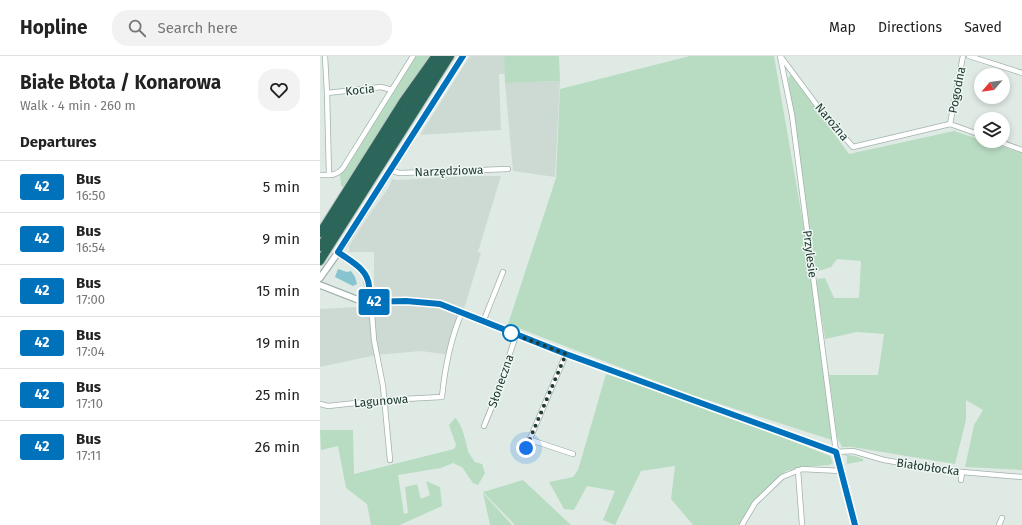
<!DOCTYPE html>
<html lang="en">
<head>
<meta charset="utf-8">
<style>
	:root { --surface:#fff; --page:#f2f2f2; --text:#222; --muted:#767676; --line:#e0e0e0 }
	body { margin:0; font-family:"Fira Sans",sans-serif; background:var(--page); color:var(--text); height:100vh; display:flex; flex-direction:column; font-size:15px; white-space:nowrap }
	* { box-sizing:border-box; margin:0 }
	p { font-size:13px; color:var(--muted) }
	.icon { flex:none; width:22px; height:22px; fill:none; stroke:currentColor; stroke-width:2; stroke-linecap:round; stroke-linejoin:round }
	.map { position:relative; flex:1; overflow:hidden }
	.side { display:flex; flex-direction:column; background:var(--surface); width:320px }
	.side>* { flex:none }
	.badge { padding:0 8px; border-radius:3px; font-size:14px; line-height:26px }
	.needle { width:26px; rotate:242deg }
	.fabs { position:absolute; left:654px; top:12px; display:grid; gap:8px }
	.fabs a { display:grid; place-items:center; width:36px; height:36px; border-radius:50%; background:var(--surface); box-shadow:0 2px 6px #0003; font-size:20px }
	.you { position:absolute; width:20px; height:20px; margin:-10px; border:3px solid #fff; border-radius:50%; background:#1a73e8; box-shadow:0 0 0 6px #1a73e833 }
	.map>.badge { position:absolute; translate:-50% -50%; box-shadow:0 0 0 2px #fff }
	h2 { padding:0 20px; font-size:15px; line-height:36px }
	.round { display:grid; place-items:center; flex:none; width:42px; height:42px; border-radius:16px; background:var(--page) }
	.headline { display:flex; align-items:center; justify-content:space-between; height:68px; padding:0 20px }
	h1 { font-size:19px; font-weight:700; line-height:30px }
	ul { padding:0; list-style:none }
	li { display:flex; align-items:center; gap:12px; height:52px; padding:0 20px; border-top:1px solid var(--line) }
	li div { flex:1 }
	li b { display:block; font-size:15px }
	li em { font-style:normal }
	li .badge { min-width:44px; font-weight:700; text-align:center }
	header { display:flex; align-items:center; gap:24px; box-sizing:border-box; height:56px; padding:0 20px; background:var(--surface); border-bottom:1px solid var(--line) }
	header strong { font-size:19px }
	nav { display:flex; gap:22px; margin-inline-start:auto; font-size:14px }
	.search { width:280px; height:36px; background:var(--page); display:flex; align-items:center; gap:10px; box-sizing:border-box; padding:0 14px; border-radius:16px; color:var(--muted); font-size:15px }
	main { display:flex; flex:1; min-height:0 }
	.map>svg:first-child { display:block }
	.built { fill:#cddad4 }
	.green { fill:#b8dcc2 }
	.water { fill:#87c4d0 }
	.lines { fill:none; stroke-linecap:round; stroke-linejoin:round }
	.minor-casing { stroke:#a2b2ac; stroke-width:6 }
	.tertiary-casing { stroke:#a2b2ac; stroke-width:8 }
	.motorway-casing { stroke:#bcc4c2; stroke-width:10 }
	.minor { stroke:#fff; stroke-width:4.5 }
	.tertiary { stroke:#fff; stroke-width:5.5 }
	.motorway { stroke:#2c665a; stroke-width:8 }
	.line-casing { stroke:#fff; stroke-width:9 }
	.line { stroke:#0072bc; stroke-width:6 }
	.walk { stroke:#203a33; stroke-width:4; stroke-dasharray:0 7.2 }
	.stop-dot { fill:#fff; stroke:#0072bc; stroke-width:2 }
	.labels { text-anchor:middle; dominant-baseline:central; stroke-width:3; stroke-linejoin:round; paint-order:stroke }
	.street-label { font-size:12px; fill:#203a33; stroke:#eff7f3 }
</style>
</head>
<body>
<header>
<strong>Hopline</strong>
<div class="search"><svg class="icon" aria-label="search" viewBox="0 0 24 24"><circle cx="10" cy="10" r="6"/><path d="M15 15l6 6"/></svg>Search here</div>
<nav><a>Map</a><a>Directions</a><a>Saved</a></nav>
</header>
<main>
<section class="side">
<div class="headline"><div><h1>Białe Błota / Konarowa</h1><p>Walk · 4 min · 260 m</p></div><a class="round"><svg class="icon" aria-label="heart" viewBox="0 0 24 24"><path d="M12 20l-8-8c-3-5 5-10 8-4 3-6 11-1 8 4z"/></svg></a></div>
<h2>Departures</h2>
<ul>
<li><span class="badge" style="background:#0072bc;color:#fff">42</span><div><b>Bus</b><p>16:50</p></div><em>5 min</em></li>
<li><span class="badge" style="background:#0072bc;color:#fff">42</span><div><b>Bus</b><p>16:54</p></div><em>9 min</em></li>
<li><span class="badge" style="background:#0072bc;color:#fff">42</span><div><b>Bus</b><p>17:00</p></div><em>15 min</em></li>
<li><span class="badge" style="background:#0072bc;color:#fff">42</span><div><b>Bus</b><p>17:04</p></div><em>19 min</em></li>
<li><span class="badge" style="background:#0072bc;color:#fff">42</span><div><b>Bus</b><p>17:10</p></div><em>25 min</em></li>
<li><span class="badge" style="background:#0072bc;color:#fff">42</span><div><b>Bus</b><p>17:11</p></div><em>26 min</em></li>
</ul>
</section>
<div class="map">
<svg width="702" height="469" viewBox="0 0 702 469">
	<rect width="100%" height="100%" fill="#dfeae5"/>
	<g class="built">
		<polygon points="150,0 184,0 185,18 179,18 181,74 100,79"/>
		<polygon points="240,25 235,121 193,115 185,27"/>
		<polygon points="151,120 181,120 158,196 161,197 130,299 101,295 56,299 0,311 0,253 54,250 54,196 29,196 29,190 49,159 69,131 72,123 76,124"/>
	</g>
	<g class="green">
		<polygon points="95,0 113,0 29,125 23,131 21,130 20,119"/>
		<polygon points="184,0 239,0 240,25 185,27"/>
		<polygon points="370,0 454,0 487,190 490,190 468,22 471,19 529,98 634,75 661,84 661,85 665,85 702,97 702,414 645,411 654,369 663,354 646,344 646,364 635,408 532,391 522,391 517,381 509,319 558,319 564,278 537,276 505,283 497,232 497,223 505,222 514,242 539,242 541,205 517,203 511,211 499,215 494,213 487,191 512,384 375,340 374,346 510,400 513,407 509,409 482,411 466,415 434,446 420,469 373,469 351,443 355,410 321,415 295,469 283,464 295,435 267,430 254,454 244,453 229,426 253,421 258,414 286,318 374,346 374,340 188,268 236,122 240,33"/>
		<path d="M135,362C142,367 146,386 148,395C149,398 153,403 155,406L162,408L165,417L158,429L153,427L142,411L133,407L121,412L78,419L84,458L88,457L85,431L97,428L101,443L110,439L106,425L120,431L122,450L80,469H51L47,448L26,432L18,390L1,394L0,374H33L34,418L134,393L136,389L129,369Z"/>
		<polygon points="527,399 535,400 543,403 543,405 527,408 527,400 523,400"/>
		<polygon points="203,424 251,469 195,469 163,436"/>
		<polygon points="163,437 192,469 170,469"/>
	</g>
	<polygon class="water" points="18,213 27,216 31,215 35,221 37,228 33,230 15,221"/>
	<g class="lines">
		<g class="minor-casing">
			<g id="minor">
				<polyline points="5,0 7,37 9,119"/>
				<polyline points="460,0 472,59 516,396 535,469"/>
				<polyline points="649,0 702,17"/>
				<polyline points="461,1 502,56 533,91 630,68"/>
				<polyline points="7,37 61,31 72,34"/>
				<polyline points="630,68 643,0"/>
				<polyline points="630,68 661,79"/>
				<polyline points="677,85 702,94"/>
				<polyline points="70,115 80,117 188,113"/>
				<path d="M0,119C10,119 17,120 23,112L93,0"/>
				<polyline points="48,246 86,245 120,248 142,256 163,266 246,298 516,396 533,395 564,404 587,408 642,416 702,421"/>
				<polyline points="51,246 54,284 63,330 70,404"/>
				<polyline points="163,266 183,216"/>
				<path d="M0,348L8,350L64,344L122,341C125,310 130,284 142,256"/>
				<polyline points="164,370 175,343 196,279"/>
				<polyline points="211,384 253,398"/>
				<polyline points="206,392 246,298"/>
				<polyline points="478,414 482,469"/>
				<polyline points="641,424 642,416"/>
				<polyline points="422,469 435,447 462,421 482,413 521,415"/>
				<polyline points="679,469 682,462"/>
			</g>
		</g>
		<g class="tertiary-casing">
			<g id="tertiary">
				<polyline points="0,222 24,188 143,0"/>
				<path d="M0,229L41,245L48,246C50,212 43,215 18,196"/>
			</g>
		</g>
		<g class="motorway-casing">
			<g id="motorway">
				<polyline points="0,177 84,44 114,2"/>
				<polyline points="0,191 121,0"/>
				<polyline points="0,205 130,0"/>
			</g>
		</g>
		<use href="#minor" class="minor"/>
		<use href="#tertiary" class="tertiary"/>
		<use href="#motorway" class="motorway"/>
	</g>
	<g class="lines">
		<g class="line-casing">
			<path id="line" d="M143,0L18,196C30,205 48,213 49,230C49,236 48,241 48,246L86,245L120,248L246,298L516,396L535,469"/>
		</g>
		<use href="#line" class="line"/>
		<polyline class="walk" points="191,277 246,298 206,392"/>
	</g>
	<circle class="stop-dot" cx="191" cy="277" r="8"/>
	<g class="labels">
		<g class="street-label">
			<text transform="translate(40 34) rotate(-6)">Kocia</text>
			<text transform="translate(637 34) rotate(-79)">Pogodna</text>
			<text transform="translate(512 66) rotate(50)">Narożna</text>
			<text transform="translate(129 115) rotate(-2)">Narzędziowa</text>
			<text transform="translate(490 198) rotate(83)">Przylesie</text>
			<text transform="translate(181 325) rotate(-71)">Słoneczna</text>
			<text transform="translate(61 345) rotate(-5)">Lagunowa</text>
			<text transform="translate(608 411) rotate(8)">Białobłocka</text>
		</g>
	</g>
</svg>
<div class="fabs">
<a><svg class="needle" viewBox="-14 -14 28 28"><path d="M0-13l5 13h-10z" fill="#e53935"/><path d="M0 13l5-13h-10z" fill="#767676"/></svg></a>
<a><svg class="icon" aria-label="layers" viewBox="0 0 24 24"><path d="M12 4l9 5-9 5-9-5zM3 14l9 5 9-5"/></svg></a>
</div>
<div class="you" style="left:206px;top:392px"></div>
<b class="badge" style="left:54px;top:246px;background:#0072bc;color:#fff">42</b>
</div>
</main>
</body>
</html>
